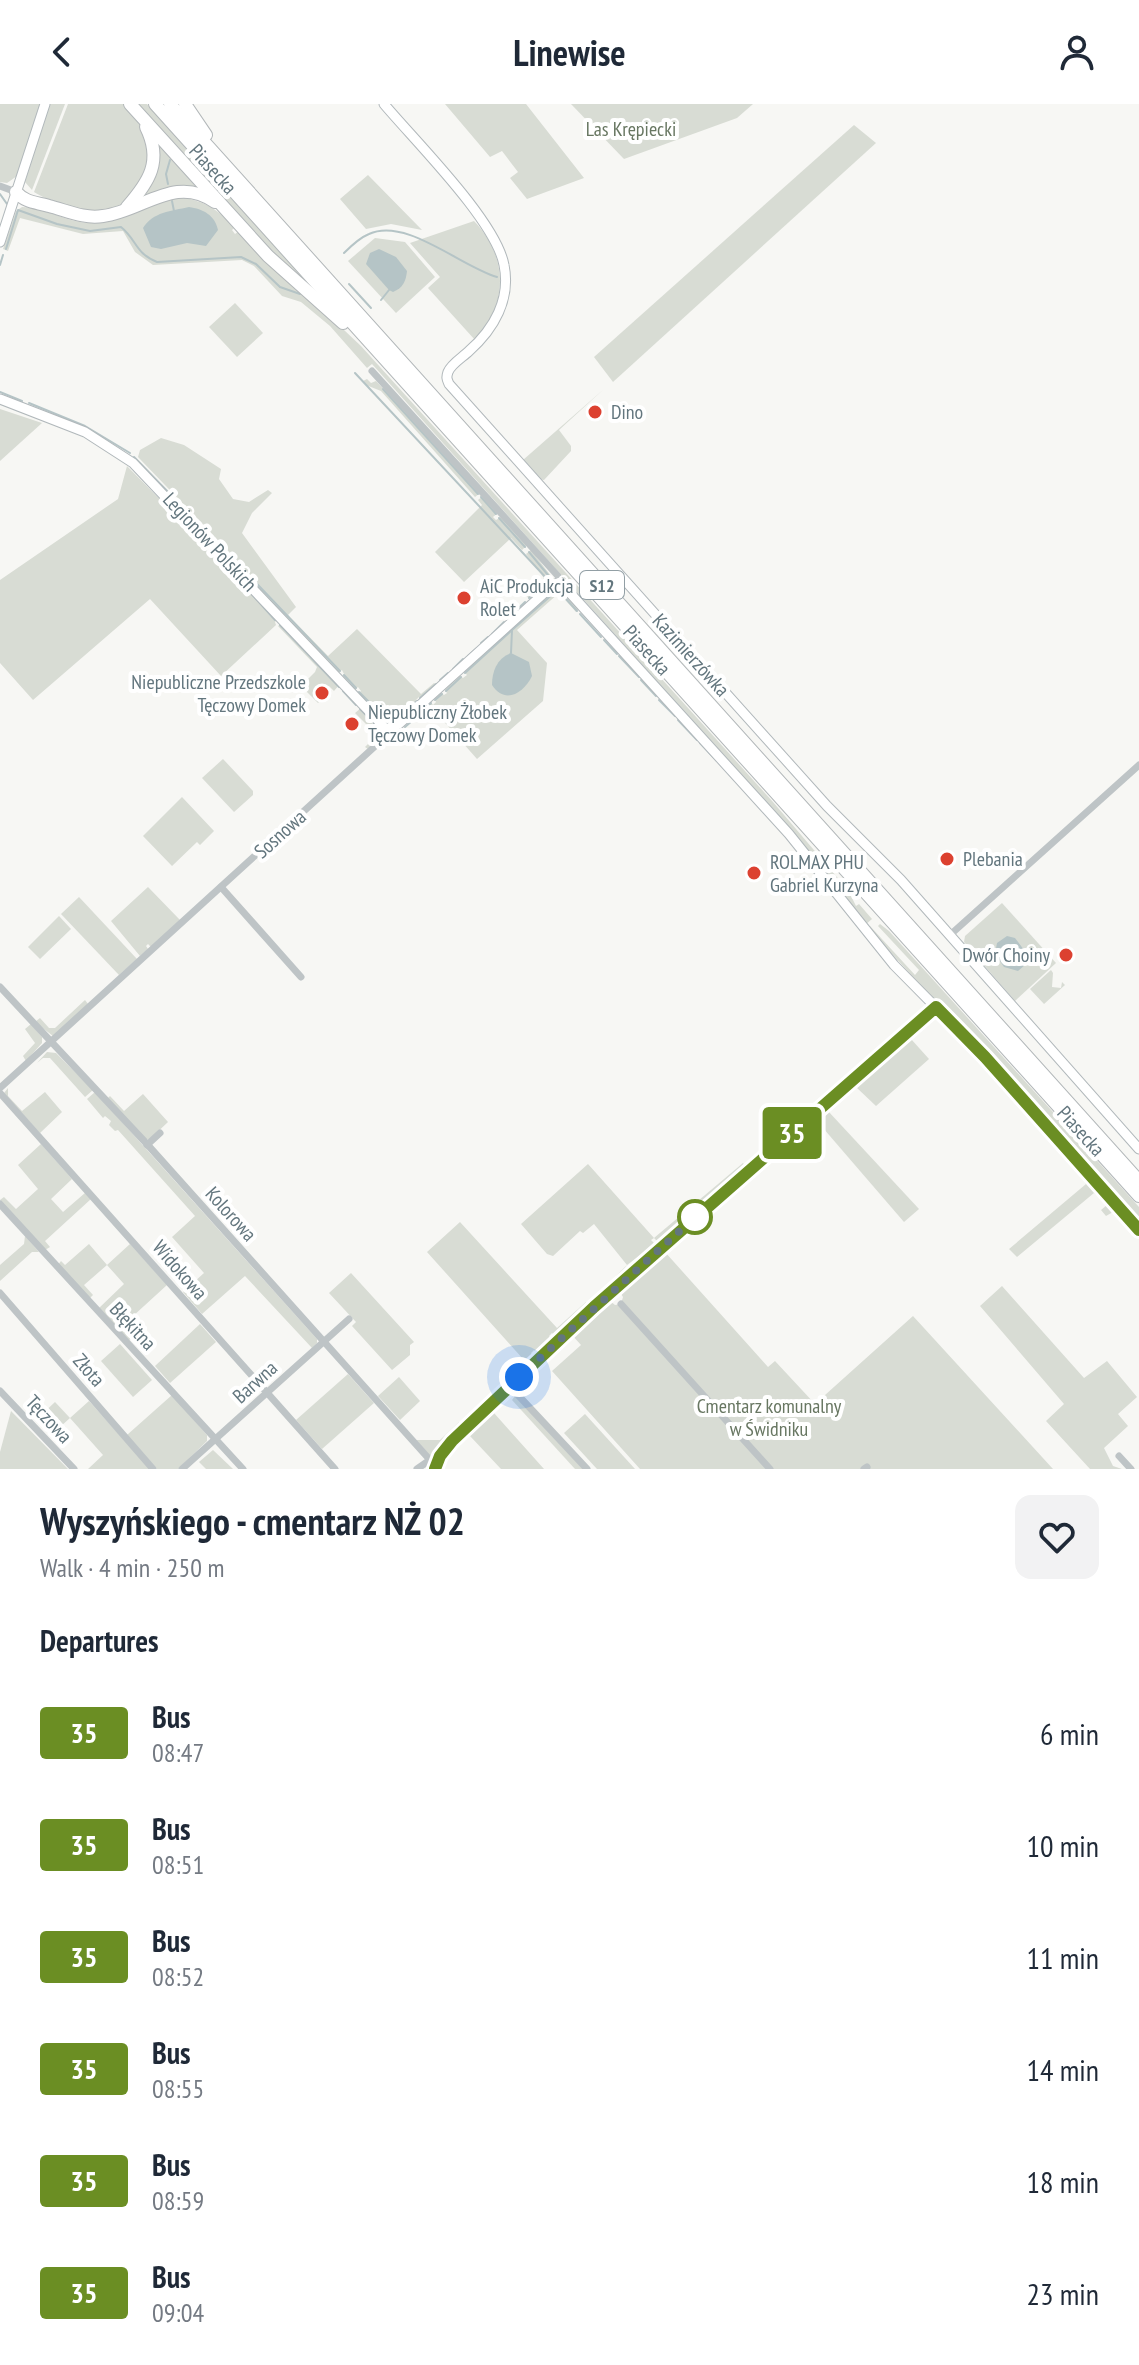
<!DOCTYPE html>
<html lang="en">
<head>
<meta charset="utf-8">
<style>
	:root { --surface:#fff; --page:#f2f2f3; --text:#1f2937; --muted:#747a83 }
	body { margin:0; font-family:"PT Sans Narrow",sans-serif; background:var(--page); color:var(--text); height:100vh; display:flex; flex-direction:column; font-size:30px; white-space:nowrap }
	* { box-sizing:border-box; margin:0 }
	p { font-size:26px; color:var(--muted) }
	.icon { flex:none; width:44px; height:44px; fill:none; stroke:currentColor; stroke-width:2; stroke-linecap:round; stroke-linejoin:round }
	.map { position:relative; height:1365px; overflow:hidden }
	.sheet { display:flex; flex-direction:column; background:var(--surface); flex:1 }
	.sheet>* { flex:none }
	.badge { padding:0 16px; border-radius:6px; font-size:28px; line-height:52px }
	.you { position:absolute; width:40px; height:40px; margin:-20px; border:6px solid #fff; border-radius:50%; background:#1a73e8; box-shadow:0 0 0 12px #1a73e833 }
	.map>.badge { position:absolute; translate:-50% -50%; box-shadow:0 0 0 4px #fff }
	h2 { padding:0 40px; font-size:30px; line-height:72px }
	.round { display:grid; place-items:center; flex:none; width:84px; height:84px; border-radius:16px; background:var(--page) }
	.summary { display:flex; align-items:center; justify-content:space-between; height:136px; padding:0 40px }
	h1 { font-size:38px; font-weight:800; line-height:60px }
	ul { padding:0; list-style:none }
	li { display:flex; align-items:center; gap:24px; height:112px; padding:0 40px }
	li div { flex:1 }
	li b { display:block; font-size:30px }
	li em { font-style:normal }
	li .badge { min-width:88px; font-weight:700; text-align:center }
	header { display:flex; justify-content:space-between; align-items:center; height:104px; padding:0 40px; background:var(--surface); font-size:36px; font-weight:800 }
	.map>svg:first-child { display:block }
	.green { fill:#d8dcd4 }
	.water { fill:#b5c4c6 }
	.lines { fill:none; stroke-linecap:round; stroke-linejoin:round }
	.stream { stroke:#b5c4c6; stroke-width:2 }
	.secondary-casing { stroke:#b1b8bb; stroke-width:11 }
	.highway-casing { stroke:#b2b7b9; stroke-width:14 }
	.street { stroke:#bec4c6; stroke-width:7 }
	.secondary { stroke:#fff; stroke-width:9 }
	.highway { stroke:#fff; stroke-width:12 }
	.line-casing { stroke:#fff; stroke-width:18 }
	.line { stroke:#6b8e23; stroke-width:12 }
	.walk { stroke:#63767e; stroke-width:8; stroke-dasharray:0 14.4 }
	.poi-dot { fill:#dc4130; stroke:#fff; stroke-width:3 }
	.stop-dot { fill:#fff; stroke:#6b8e23; stroke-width:4 }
	.labels { text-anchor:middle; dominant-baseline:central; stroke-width:8; stroke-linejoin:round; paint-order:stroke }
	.shield { fill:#fff; stroke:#929fa5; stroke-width:2 }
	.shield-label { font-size:18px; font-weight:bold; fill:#63767e }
	.park-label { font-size:20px; fill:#687762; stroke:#fff }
	.street-label { font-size:20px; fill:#63767e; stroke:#fff }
	.poi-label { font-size:20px; fill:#63767e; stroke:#fff; text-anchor:start }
</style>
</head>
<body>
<header><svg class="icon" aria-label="back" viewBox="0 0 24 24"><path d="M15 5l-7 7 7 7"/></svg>Linewise<svg class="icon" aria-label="person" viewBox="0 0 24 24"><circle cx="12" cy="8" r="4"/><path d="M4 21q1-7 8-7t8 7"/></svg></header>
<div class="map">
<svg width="1139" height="1365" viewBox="0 0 1139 1365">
	<rect width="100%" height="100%" fill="#f7f7f4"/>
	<g class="green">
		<polygon points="0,0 40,0 17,72 7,79 0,78"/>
		<polygon points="49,0 65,0 32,86 25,78"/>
		<path d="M68,0H125C144,23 158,51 139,79C134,85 130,94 124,99C99,118 57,102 34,88Z"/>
		<polygon points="135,0 147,0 307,177 304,179 274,151"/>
		<polygon points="445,0 526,0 584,74 527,95 510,74 518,68 502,47 490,53"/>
		<polygon points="571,0 753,0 737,14 624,55"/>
		<polygon points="854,21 876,39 613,278 594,253"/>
		<polygon points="156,35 204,86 140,96"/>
		<polygon points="368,71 422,126 391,120 366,125 340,95"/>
		<path d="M176,92C204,97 215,103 235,123L232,126L235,130L239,127L361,242L773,698L848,786L856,802L859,800L872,815L865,821L786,721L372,260L367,264L330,222L301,198L282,192L254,162L242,156L153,161L135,148L123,127L83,130L20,114L8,147L3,145L16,107L22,103C46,103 67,119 90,119C121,120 147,100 176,92Z"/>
		<path d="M474,117C508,152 509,200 475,236L428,184L440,173L410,139Z"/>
		<polygon points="375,134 405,138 435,173 396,209 348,157"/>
		<polygon points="235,199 263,229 237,253 209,223"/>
		<polygon points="367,275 371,279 376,277 480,389 475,393 381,287 366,281 363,277"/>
		<polygon points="604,285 559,326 571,342 571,347 544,376 538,375 523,356"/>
		<polygon points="0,305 42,319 0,357"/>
		<polygon points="161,334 184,341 221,365 219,375 233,395 249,398 268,386 272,389 252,409 242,429 296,503 288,511 328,552 357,525 421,590 434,579 437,581 421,595 419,593 416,596 418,598 397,617 388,619 357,590 361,587 358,583 354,587 341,573 344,570 342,566 337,569 277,516 275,518 276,521 221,572 150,495 33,596 0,559 0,476 118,395 127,362 206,442 216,434 138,353 140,346"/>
		<polygon points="483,392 498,409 493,413 496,416 501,413 527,441 522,446 511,434 464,478 435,448 482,401 478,396"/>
		<polygon points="531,446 551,472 549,479 531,496 526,492 544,474 526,450"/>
		<polygon points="561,484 581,504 576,508 559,489 517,526 547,559 543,597 477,655 431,603 426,607 423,604 430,597 433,601 436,598 434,594 440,588 444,591 447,589 443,584 459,571 463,574 467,571 463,567 554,485"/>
		<polygon points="281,520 339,581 334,587 329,582 324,588 326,591 318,599 301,582 315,568 317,563 278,522"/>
		<polygon points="361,604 379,628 379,633 368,645 365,643 373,635 374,628 355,609"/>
		<polygon points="223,655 253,687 253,691 234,708 202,674"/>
		<polygon points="182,693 214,727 200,741 197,738 172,762 143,732"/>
		<polygon points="148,783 180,816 151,843 148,840 146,842 148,845 140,852 111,817"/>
		<polygon points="79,793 137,855 119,871 61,810"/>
		<polygon points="1002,799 1056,859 1015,897 964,838 965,832"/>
		<polygon points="59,812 71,825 40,855 28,843"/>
		<polygon points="880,820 889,827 1139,1103 1139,1118 868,824 870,822 915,871 919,866 878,822"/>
		<polygon points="1051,866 1053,869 1052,883 1061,884 1062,878 1065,881 1044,900 1030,885"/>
		<polygon points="85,896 88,900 53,932 35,918 40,914 49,924 55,924"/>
		<polygon points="31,920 42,933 42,939 26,957 23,952 35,939 25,925"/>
		<polygon points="911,935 929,955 876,1002 856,983"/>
		<polygon points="47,948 56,949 93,986 85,993 50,954 43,954 37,959"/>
		<polygon points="8,984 8,992 22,1007 45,988 62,1008 40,1029 4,989"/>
		<polygon points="95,988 317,1235 317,1239 312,1244 245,1172 202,1210 183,1188 204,1169 172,1133 195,1112 118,1026 115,1027 109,1021 111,1017 105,1012 103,1014 87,995"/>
		<polygon points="143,990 168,1018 150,1035 145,1035 108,994 110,992 124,1007"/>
		<polygon points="1016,996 1084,1071 1081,1073 1015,997"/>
		<polygon points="828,1007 919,1105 904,1118 817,1017"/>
		<polygon points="41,1040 72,1075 51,1095 63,1108 85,1089 91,1095 45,1137 50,1143 45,1146 0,1096 4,1093 16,1105 38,1085 18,1061"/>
		<polygon points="743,1059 746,1063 664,1134 658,1138 654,1134 651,1136 655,1140 627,1161 618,1174 616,1172 627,1161 594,1120 583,1129 580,1127 553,1152 547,1150 521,1120 588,1060 654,1134"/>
		<polygon points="1086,1074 1094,1083 1092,1086 1094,1088 1097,1086 1112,1103 1110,1105 1115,1106 1125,1118 1123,1120 1113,1108 1106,1112 1101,1106 1107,1101 1094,1089 1017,1153 1009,1145 1086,1080 1084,1076"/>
		<polygon points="460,1118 557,1224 586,1198 589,1201 555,1232 552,1229 549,1232 552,1235 536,1249 534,1246 531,1249 533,1252 511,1273 506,1271 523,1255 427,1148"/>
		<polygon points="25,1132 39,1148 32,1148 0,1177 0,1161 24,1140"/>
		<polygon points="89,1140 107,1161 130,1140 167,1181 121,1223 131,1235 129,1236 98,1205 124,1180 107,1161 84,1181 93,1191 89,1195 58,1161 61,1157 65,1161"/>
		<polygon points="665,1148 768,1263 775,1257 815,1300 913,1212 1053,1365 640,1365 552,1267 581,1241 572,1231 610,1197 615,1201 621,1200 623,1193 620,1188"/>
		<polygon points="351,1169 414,1238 410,1241 410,1251 392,1266 352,1222 356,1218 329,1189"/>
		<polygon points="1002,1182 1084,1274 1107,1257 1137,1293 1118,1310 1128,1322 1104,1344 1113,1362 1122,1365 1090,1365 1046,1317 1064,1300 980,1202"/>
		<polygon points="200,1220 216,1238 170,1279 155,1262"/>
		<polygon points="120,1240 152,1276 133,1293 101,1257"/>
		<polygon points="348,1270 374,1299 322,1345 296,1316"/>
		<polygon points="399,1273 420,1297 400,1316 378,1292"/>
		<polygon points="172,1291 207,1331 207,1337 178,1365 157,1365 127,1331"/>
		<polygon points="515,1292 583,1365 575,1365 512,1296"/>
		<polygon points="89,1297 150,1365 88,1365 103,1351 70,1314 51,1331 36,1316 55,1298 70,1314"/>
		<polygon points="11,1307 68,1365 0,1365 0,1348"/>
		<polygon points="494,1309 544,1365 501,1365 470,1332 452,1348"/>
		<polygon points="585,1310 635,1365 597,1365 564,1329"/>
		<polygon points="459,1318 461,1320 430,1352 416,1336 440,1336"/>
		<polygon points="213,1346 233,1365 206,1365 199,1358"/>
	</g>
	<g class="water">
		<path d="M189,103C203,105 215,111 218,126L206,142L187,139L161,145L151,143L143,124C153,108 171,107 189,103Z"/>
		<path d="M379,145L396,153L407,167C406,177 403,184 393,188L389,186L366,160L370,149Z"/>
		<path d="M511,549L529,558L532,572C524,589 505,601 492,581C492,567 497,554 511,549Z"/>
		<polygon points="1007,832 1015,834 1027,850 1025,861 1018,867 1004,863 995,850 997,839"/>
	</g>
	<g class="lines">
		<g class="stream">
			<polyline points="168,80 166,70 170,56"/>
			<polyline points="0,90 7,100"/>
			<polyline points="172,97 174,107"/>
			<path d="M6,145L18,106L57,120L90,127L121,123C137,136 135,149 157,158L241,153L256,160L280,183L300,190"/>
			<path d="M344,149C351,142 359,134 369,130C406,113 460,162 497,173"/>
			<polyline points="0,161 3,151"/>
			<polyline points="349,180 371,204"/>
			<polyline points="381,196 389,186"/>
			<polyline points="355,269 549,477"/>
			<polyline points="383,285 478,390"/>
			<polyline points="0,288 22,297"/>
			<polyline points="29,299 85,322 130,349"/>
			<polyline points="134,353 213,434"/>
			<polyline points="481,393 496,410"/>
			<polyline points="499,414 525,443"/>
			<polyline points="217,438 340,567"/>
			<polyline points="557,485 577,507"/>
			<polyline points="249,487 275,516"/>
			<polyline points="529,494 546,477 548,471 529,448"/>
			<polyline points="580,510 601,533"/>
			<polyline points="508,514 525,498"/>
			<polyline points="280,521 339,583"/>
			<polyline points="492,530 504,518"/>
			<polyline points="604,536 617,550"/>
			<polyline points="481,539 488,533"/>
			<polyline points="511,549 512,526 555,488 561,487 565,490"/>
			<polyline points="468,552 477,544"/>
			<polyline points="619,552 639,573"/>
			<polyline points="453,565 463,555"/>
			<polyline points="465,569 511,527"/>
			<polyline points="344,571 356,584"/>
			<polyline points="440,576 448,569"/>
			<polyline points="641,576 656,592"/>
			<polyline points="343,587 356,601"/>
			<polyline points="446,587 461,573"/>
			<polyline points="359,588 388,617 396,616 417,597"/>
			<polyline points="420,594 436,580"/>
			<polyline points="435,596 442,590"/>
			<polyline points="659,596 675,612"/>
			<polyline points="360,605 375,620 378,631 373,638"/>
			<polyline points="424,606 431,599"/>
			<polyline points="678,616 697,636"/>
			<polyline points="405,623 420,610"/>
			<polyline points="390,637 402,626"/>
			<polyline points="700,639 717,657"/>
			<polyline points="382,644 386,640"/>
		</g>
		<g class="secondary-casing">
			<g id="secondary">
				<path d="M384,0C415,37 496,117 504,161C511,195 494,225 469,247C463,253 451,260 448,268C446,274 447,275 449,280L827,702L901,776L1139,1045"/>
				<polyline points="0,138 45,0"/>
				<polyline points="0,295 85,328 133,359 386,625 399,620 552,482 560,478 789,730 894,861 985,953 1139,1126"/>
				<polyline points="435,1365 440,1352 452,1337 620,1180 936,903"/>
			</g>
		</g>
		<g class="highway-casing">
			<g id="highway">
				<polyline points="130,0 268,152 343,219"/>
				<polyline points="155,0 1139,1092"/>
				<polyline points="170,0 1139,1077"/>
				<polyline points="185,0 206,31"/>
				<path d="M16,88C26,99 36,98 49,102C68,107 84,115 103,112C143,107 175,70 215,98"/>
				<path d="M127,103C149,78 163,57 146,23"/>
			</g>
		</g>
		<g class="street">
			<polyline points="0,82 16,88"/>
			<polyline points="372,267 558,472 560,478"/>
			<polyline points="221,783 301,873"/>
			<polyline points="950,831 1139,661"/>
			<polyline points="0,883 146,1039 430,1356 437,1359"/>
			<polyline points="0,984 383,635 389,625"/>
			<polyline points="0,989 335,1365"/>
			<polyline points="147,1041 160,1029"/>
			<polyline points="0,1100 243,1365"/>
			<polyline points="0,1189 153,1365"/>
			<polyline points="621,1200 770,1365"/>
			<polyline points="504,1276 587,1365"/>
			<polyline points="0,1287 74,1365"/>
			<polyline points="1119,1352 1131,1365"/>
			<polyline points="182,1365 349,1215"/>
			<polyline points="417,1365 430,1356"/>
			<polyline points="864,1365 867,1363"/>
		</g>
		<use href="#secondary" class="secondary"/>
		<use href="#highway" class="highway"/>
	</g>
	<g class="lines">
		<g class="line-casing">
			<polyline id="line" points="435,1365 440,1352 452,1337 594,1203 936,903 985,953 1139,1126"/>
		</g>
		<use href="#line" class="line"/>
		<polyline class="walk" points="519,1273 695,1113"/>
	</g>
	<g class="poi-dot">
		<circle cx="595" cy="308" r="8"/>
		<circle cx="464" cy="494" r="8"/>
		<circle cx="322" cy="589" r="8"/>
		<circle cx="352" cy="620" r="8"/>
		<circle cx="947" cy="755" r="8"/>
		<circle cx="754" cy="769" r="8"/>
		<circle cx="1066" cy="851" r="8"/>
	</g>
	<circle class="stop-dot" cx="695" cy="1113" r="16"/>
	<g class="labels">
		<rect class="shield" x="580" y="467" width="44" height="28" rx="6"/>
		<g class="shield-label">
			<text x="602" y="481">S12</text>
		</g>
		<g class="park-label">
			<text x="631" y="25">Las Krępiecki</text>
			<text x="769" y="1302">Cmentarz komunalny<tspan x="769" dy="23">w Świdniku</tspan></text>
		</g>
		<g class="street-label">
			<text transform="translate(213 65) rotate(48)">Piasecka</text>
			<text transform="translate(210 438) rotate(47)">Legionów Polskich</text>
			<text transform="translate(647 546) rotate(48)">Piasecka</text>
			<text transform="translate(691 551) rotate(48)">Kazimierzówka</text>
			<text transform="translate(280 730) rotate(-42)">Sosnowa</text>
			<text transform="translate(1081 1027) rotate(48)">Piasecka</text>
			<text transform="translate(231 1110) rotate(48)">Kolorowa</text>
			<text transform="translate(180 1166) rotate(49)">Widokowa</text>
			<text transform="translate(133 1222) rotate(47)">Błękitna</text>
			<text transform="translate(89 1266) rotate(49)">Złota</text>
			<text transform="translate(255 1278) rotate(-42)">Barwna</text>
			<text transform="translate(49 1315) rotate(47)">Tęczowa</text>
		</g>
		<g class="poi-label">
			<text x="611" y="308">Dino</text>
			<text x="480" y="482">AiC Produkcja<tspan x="480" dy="23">Rolet</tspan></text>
			<text x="306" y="578" text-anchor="end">Niepubliczne Przedszkole<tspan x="306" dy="23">Tęczowy Domek</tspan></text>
			<text x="368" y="608">Niepubliczny Żłobek<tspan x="368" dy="23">Tęczowy Domek</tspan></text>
			<text x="963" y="755">Plebania</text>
			<text x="770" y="758">ROLMAX PHU<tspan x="770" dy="23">Gabriel Kurzyna</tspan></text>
			<text x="1050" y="851" text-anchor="end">Dwór Choiny</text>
		</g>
	</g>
</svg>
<div class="you" style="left:519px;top:1273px"></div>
<b class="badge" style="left:792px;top:1029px;background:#6b8e23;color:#fff">35</b>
</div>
<section class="sheet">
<div class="summary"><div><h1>Wyszyńskiego - cmentarz NŻ 02</h1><p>Walk · 4 min · 250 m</p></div><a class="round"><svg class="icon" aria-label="heart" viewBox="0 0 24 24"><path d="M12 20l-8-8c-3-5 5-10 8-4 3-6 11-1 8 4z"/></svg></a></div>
<h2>Departures</h2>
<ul>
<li><span class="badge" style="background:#6b8e23;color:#fff">35</span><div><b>Bus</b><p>08:47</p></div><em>6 min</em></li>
<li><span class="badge" style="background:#6b8e23;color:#fff">35</span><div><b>Bus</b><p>08:51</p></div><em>10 min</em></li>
<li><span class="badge" style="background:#6b8e23;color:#fff">35</span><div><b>Bus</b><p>08:52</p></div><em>11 min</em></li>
<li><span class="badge" style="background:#6b8e23;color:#fff">35</span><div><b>Bus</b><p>08:55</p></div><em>14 min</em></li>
<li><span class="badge" style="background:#6b8e23;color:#fff">35</span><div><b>Bus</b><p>08:59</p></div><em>18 min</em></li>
<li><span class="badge" style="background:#6b8e23;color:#fff">35</span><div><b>Bus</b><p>09:04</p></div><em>23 min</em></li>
</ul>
</section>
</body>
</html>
